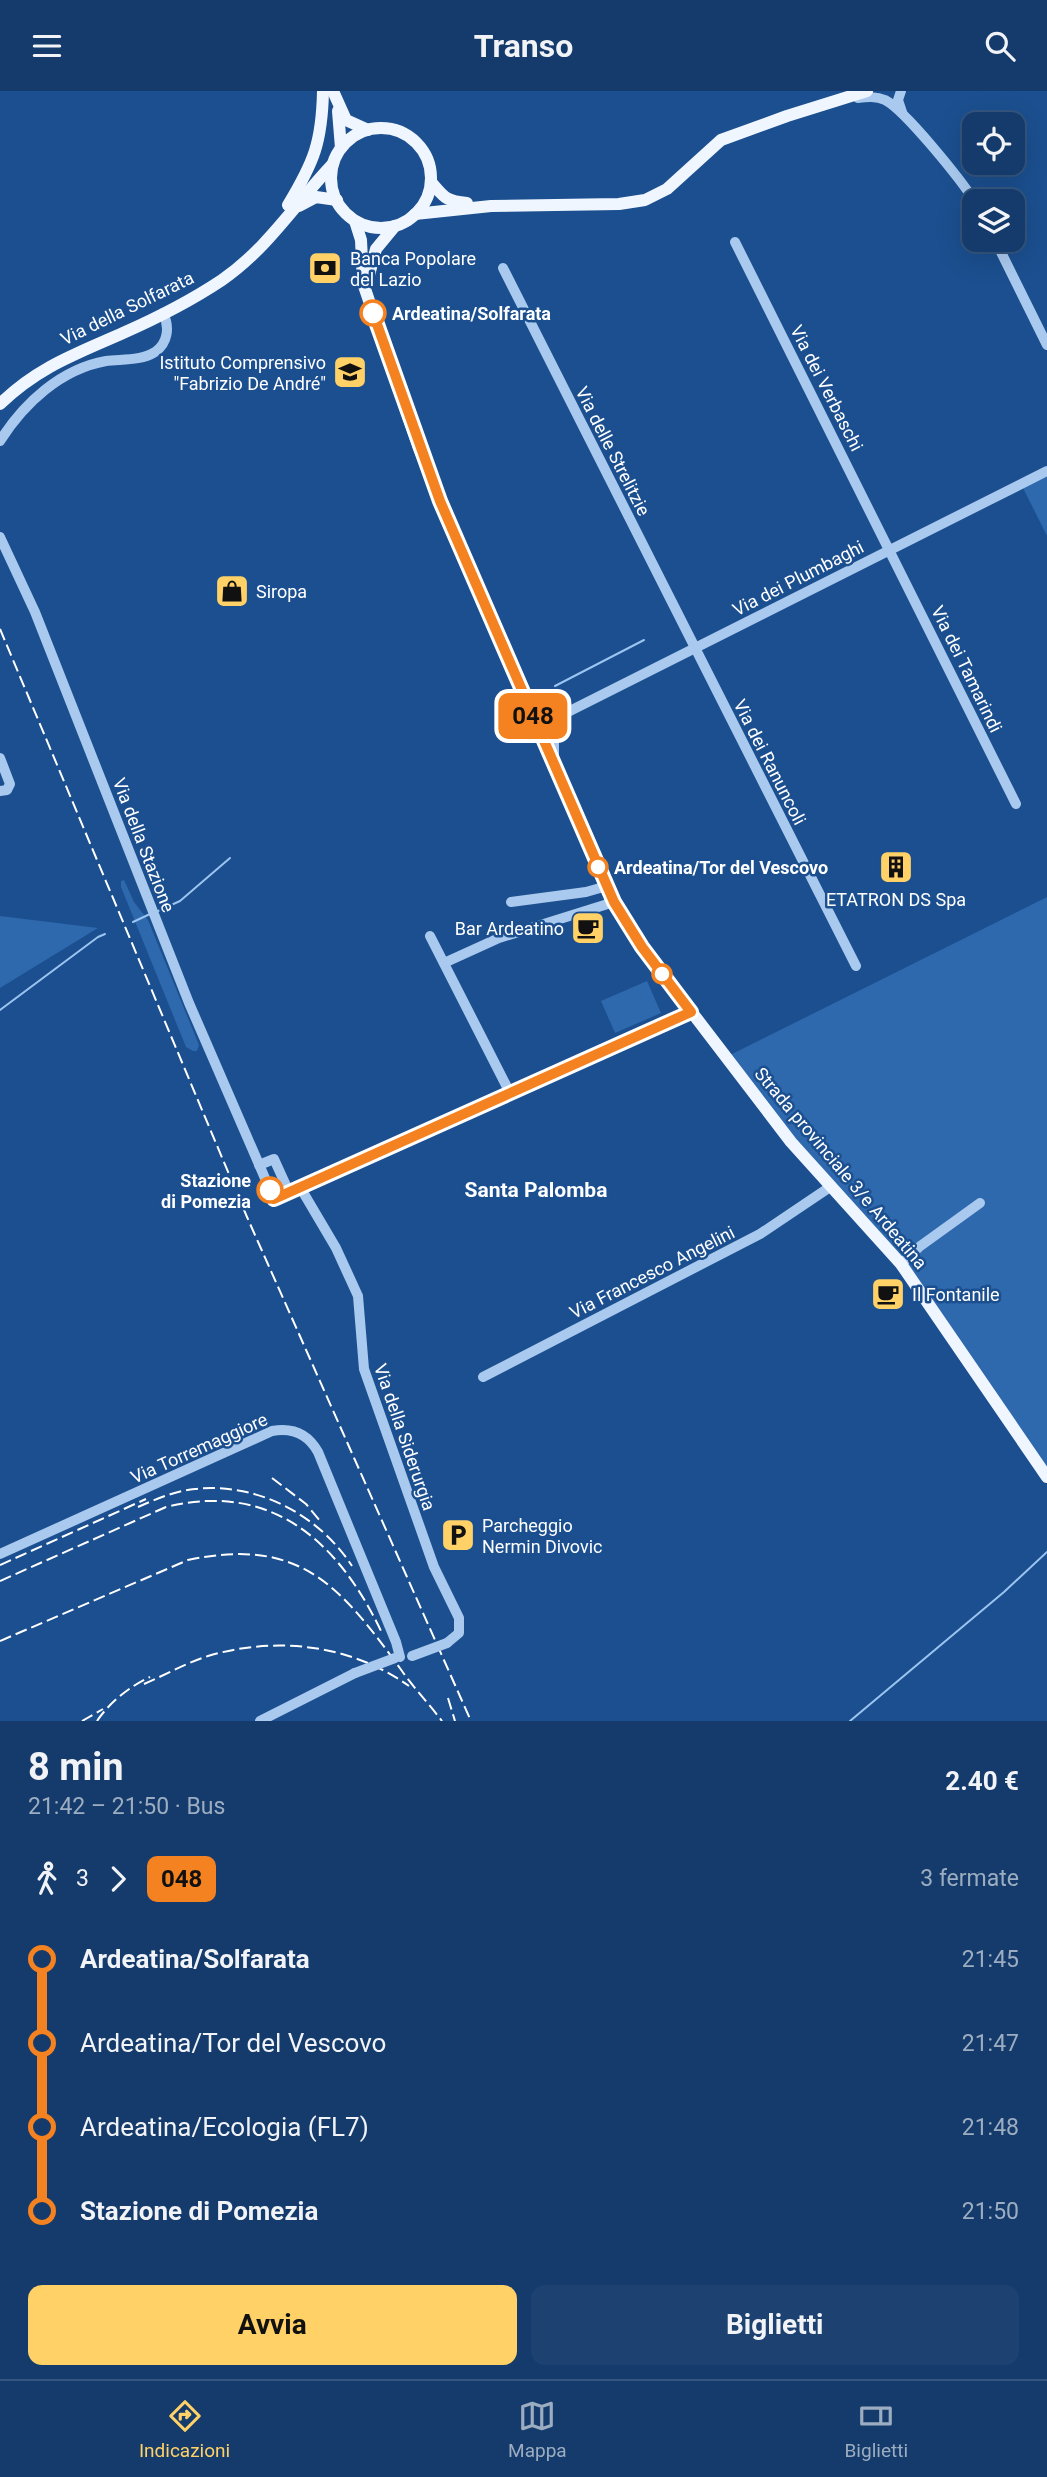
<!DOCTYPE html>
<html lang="it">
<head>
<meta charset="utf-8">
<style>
	:root { --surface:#143b6b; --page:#1d4271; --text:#f1f3f6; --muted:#9dadc1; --line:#33557e; --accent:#ffd166 }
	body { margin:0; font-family:Roboto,sans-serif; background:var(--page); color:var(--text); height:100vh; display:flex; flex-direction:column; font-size:26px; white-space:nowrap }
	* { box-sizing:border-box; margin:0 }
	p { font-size:23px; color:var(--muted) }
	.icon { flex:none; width:38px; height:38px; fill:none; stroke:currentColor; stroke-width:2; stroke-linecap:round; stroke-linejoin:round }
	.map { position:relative; height:1630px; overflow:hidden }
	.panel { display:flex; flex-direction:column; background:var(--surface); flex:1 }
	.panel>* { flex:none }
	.badge { padding:0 14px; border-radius:10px; font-size:24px; line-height:46px }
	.fabs { position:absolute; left:962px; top:21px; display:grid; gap:14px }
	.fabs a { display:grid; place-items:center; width:63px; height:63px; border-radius:14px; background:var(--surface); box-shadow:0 7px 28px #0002,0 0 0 2px var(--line); font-size:35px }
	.map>.badge { position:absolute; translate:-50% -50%; box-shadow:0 0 0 4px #fff }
	.legs { display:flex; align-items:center; gap:10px; height:77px; padding:0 28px; font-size:23px }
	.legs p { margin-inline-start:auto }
	.head { display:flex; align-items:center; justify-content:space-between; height:119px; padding:0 28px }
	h1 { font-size:38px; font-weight:700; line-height:52px }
	.button { display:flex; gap:14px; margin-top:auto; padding:14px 28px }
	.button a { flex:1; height:80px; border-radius:14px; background:var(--accent); color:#111; font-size:28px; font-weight:700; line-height:80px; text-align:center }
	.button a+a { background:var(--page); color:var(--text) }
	ul { padding:0 28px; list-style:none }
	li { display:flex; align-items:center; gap:24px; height:84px; font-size:26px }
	li i { display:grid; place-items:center; width:10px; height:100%; margin:0 9px; background:currentColor }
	li i::after { content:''; width:18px; height:18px; margin:-9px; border:5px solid; border-radius:50%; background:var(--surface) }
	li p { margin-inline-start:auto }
	li:first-child i { background:linear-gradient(#0000 50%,currentColor 0) }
	li:last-child i { background:linear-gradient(currentColor 50%,#0000 0) }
	header { display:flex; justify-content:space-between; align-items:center; height:91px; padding:0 28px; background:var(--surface); font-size:32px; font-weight:700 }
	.menu { display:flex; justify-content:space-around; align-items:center; height:98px; border-top:2px solid var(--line); background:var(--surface); font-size:19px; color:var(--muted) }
	.menu a { display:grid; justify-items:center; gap:4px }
	.menu .active { color:var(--accent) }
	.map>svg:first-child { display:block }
	.green { fill:#2e69ad }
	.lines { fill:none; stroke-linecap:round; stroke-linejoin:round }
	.stream { stroke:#9cc4f0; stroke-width:2 }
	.minor { stroke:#a9c9ee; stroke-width:10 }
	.major { stroke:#f0f6ff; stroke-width:12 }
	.rail { stroke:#fff; stroke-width:2; stroke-dasharray:12 5; stroke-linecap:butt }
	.minor-bridge { stroke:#a9c9ee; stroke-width:10 }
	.line-1-casing { stroke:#fff; stroke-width:16 }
	.line-1 { stroke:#f58220; stroke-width:10 }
	.stop-1-dot { fill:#fff; stroke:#f58220; stroke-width:3.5 }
	.labels { text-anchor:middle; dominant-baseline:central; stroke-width:5; stroke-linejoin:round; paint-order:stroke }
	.poi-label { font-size:18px; fill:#fff; stroke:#1b4f8f; text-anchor:start }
	.street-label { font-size:18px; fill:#fff; stroke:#1b4f8f }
	.stop-label { font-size:18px; font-weight:bold; fill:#fff; stroke:#1b4f8f; text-anchor:start }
	.quarter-label { font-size:21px; font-weight:bold; fill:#fff; stroke:#1b4f8f }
</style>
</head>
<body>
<header><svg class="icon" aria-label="menu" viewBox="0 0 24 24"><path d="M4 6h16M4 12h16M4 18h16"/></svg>Transo<svg class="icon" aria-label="search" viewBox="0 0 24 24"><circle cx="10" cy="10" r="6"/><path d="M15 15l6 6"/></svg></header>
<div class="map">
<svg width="1047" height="1630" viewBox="0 0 1047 1630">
	<rect width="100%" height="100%" fill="#1b4f8f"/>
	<g class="green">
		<polygon points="1047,380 1047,445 1021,393"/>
		<polygon points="124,789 134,811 148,829 199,954 197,960 193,960 186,956 121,796 121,790"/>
		<polygon points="1047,806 1047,1386 923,1203 726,966"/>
		<polygon points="0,825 98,837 0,897"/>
		<polygon points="647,890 661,922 615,942 601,910"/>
	</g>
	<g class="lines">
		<g class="stream">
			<polyline points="555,595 644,549"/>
			<polyline points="158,820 180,810 230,767"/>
			<polyline points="133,831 150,823"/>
			<polyline points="0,919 98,846 105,843"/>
			<polyline points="850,1630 1004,1501 1047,1461"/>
		</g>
		<g class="minor">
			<polyline points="901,0 898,9 902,21"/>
			<path d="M858,7C867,6 876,5 885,9C905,19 962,90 975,111"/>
			<polyline points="995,149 1047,254"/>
			<polyline points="735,151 1016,713"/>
			<polyline points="503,177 856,875"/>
			<path d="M0,350C24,312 61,278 106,270C122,268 141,270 155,261C168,252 170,236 163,222"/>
			<polyline points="0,446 35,521 189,912 274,1108 691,921"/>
			<polyline points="526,609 544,619 564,622"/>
			<polyline points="538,636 1047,380"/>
			<polyline points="0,667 10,693 7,699 0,700"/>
			<polyline points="554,668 554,643 564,623"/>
			<polyline points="511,811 586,801 607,795"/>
			<polyline points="430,845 510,1002"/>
			<polyline points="444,872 499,847 614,811"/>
			<polyline points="259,1074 274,1068 289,1101"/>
			<polyline points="300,1096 336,1157 358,1205 364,1278 434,1476 459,1527 459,1542 447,1552"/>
			<polyline points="901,1173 919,1156 980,1112"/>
			<polyline points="483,1286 760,1143 830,1096"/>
			<path d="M0,1463L272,1340C293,1336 308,1343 318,1361L396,1551L400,1566"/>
			<polyline points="260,1630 355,1582"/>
		</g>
		<g class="major">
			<polyline points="333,0 346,29 368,39"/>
			<polyline points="338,20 341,57"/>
			<circle cx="381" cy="87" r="50"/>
			<path d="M431,91C444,106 445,110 467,112"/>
			<path d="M288,114C314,71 322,51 323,0"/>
			<polyline points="299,115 316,106 337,109"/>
			<polyline points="415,123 491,115 619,113 645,109 667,98 721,49 787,25 867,0"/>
			<polyline points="355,130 361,149 363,192 419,357 481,508 620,822 642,856 791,1051 901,1173 1047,1386"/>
			<polyline points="369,184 376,158 395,135"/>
			<path d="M0,313C38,276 76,263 123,242C157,227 192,209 222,189C267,158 295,113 332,74"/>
		</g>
		<g class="rail">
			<polyline points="0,538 247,1126 471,1630"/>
			<polyline points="272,1387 306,1413 321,1431"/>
			<path d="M138,1416C156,1408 175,1400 195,1398C257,1391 319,1424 352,1475"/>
			<polyline points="0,1474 146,1408"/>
			<path d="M0,1490L166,1416C271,1390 338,1450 381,1540"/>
			<path d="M0,1550L188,1469C301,1445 341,1496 402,1580C414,1597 429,1613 442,1630"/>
			<path d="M144,1593C165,1584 186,1572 208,1565C276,1545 350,1553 409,1595"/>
			<polyline points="448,1607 455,1630"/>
			<polyline points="82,1630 103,1618"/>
			<path d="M97,1630C109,1612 130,1595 150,1586"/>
		</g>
		<g class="minor-bridge">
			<polyline points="412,1565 447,1552"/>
			<polyline points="355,1582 395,1567"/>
		</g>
	</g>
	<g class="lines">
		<g class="line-1-casing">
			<polyline id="line-1" points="270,1099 274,1108 691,921 642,856 614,811 440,410 373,222"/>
		</g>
		<use href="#line-1" class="line-1"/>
	</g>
	<defs>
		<g id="bank-square" transform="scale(1.75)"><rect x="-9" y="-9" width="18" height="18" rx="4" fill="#ffd166" stroke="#1b4f8f"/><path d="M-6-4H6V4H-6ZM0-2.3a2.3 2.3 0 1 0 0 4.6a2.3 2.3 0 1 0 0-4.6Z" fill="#111"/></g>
		<g id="school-square" transform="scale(1.75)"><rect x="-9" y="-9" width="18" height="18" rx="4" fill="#ffd166" stroke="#1b4f8f"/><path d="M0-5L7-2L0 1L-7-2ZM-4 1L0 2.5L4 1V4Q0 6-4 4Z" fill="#111"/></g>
		<g id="shop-square" transform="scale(1.75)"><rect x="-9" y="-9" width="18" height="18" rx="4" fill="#ffd166" stroke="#1b4f8f"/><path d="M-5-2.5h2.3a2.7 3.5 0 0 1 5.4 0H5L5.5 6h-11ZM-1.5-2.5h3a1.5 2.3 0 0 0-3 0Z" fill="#111"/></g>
		<g id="building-square" transform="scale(1.75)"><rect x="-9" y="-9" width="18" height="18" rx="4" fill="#ffd166" stroke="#1b4f8f"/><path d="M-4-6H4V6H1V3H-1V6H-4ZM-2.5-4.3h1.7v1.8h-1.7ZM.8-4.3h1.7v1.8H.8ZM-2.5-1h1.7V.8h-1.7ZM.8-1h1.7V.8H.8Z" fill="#111"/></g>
		<g id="cafe-square" transform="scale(1.75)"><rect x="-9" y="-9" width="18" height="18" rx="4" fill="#ffd166" stroke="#1b4f8f"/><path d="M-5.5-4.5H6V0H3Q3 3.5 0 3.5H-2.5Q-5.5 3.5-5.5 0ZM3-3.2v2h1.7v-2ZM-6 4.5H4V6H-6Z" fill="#111"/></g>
		<g id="parking-square" transform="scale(1.75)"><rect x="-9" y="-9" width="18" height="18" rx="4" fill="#ffd166" stroke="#1b4f8f"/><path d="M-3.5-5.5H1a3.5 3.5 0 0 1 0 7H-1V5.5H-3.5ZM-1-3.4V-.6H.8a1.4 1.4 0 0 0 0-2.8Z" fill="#111"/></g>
	</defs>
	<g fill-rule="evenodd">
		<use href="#bank-square" x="325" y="177"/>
		<use href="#school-square" x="350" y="281"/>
		<use href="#shop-square" x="232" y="500"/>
		<use href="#building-square" x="896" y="776"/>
		<use href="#cafe-square" x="588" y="837"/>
		<use href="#cafe-square" x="888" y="1203"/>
		<use href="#parking-square" x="458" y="1444"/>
	</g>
	<g class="stop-1-dot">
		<circle cx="373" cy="222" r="12"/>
		<circle cx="598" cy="776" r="9"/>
		<circle cx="662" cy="883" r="9"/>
		<circle cx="270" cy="1099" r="12"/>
	</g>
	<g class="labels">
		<g class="poi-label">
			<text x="350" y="167">Banca Popolare<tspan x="350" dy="21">del Lazio</tspan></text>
			<text x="326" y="271" text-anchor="end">Istituto Comprensivo<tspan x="326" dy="21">"Fabrizio De André"</tspan></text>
			<text x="256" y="500">Siropa</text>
			<text x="896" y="808" text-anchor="middle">ETATRON DS Spa</text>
			<text x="564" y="837" text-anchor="end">Bar Ardeatino</text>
			<text x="912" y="1203">Il Fontanile</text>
			<text x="482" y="1434">Parcheggio<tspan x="482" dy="21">Nermin Divovic</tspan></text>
		</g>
		<g class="street-label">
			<text transform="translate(127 217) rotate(-26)">Via della Solfarata</text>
			<text transform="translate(827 297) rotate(63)">Via dei Verbaschi</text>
			<text transform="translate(613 360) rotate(63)">Via delle Strelitzie</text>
			<text transform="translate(798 487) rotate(-27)">Via dei Plumbaghi</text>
			<text transform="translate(967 578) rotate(64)">Via dei Tamarindi</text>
			<text transform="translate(770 671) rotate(63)">Via dei Ranuncoli</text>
			<text transform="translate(144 754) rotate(69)">Via della Stazione</text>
			<text transform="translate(841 1077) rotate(50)">Strada provinciale 3/e Ardeatina</text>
			<text transform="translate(652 1181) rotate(-27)">Via Francesco Angelini</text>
			<text transform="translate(405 1346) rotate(71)">Via della Siderurgia</text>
			<text transform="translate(199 1357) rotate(-24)">Via Torremaggiore</text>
		</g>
		<g class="stop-label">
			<text x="392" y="222">Ardeatina/Solfarata</text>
			<text x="614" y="776">Ardeatina/Tor del Vescovo</text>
			<text x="251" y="1089" text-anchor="end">Stazione<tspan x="251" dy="21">di Pomezia</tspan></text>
		</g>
		<g class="quarter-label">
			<text x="536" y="1099">Santa Palomba</text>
		</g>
	</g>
</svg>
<div class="fabs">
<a><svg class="icon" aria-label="locate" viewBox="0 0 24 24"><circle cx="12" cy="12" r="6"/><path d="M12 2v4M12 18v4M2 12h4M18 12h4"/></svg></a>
<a><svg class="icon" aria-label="layers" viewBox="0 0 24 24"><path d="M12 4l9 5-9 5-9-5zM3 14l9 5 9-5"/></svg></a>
</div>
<b class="badge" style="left:533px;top:625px;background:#f58220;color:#111">048</b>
</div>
<section class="panel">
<div class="head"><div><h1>8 min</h1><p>21:42 – 21:50 · Bus</p></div><b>2.40 €</b></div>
<div class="legs"><svg class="icon" aria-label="walk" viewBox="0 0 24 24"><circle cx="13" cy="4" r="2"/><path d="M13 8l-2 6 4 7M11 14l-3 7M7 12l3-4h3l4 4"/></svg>3<svg class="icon" aria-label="forward" viewBox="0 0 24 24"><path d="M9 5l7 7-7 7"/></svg><b class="badge" style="background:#f58220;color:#111">048</b><p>3 fermate</p></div>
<ul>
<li><i style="color:#f58220"></i><b>Ardeatina/Solfarata</b><p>21:45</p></li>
<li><i style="color:#f58220"></i><span>Ardeatina/Tor del Vescovo</span><p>21:47</p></li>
<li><i style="color:#f58220"></i><span>Ardeatina/Ecologia (FL7)</span><p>21:48</p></li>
<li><i style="color:#f58220"></i><b>Stazione di Pomezia</b><p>21:50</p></li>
</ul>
<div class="button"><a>Avvia</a><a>Biglietti</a></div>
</section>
<nav class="menu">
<a class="active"><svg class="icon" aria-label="directions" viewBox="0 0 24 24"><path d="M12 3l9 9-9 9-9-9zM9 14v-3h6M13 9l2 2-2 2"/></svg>Indicazioni</a>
<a><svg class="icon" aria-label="map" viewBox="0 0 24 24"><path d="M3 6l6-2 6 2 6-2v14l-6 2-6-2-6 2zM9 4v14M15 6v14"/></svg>Mappa</a>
<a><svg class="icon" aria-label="tickets" viewBox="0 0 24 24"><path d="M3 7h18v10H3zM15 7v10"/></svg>Biglietti</a>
</nav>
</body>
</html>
